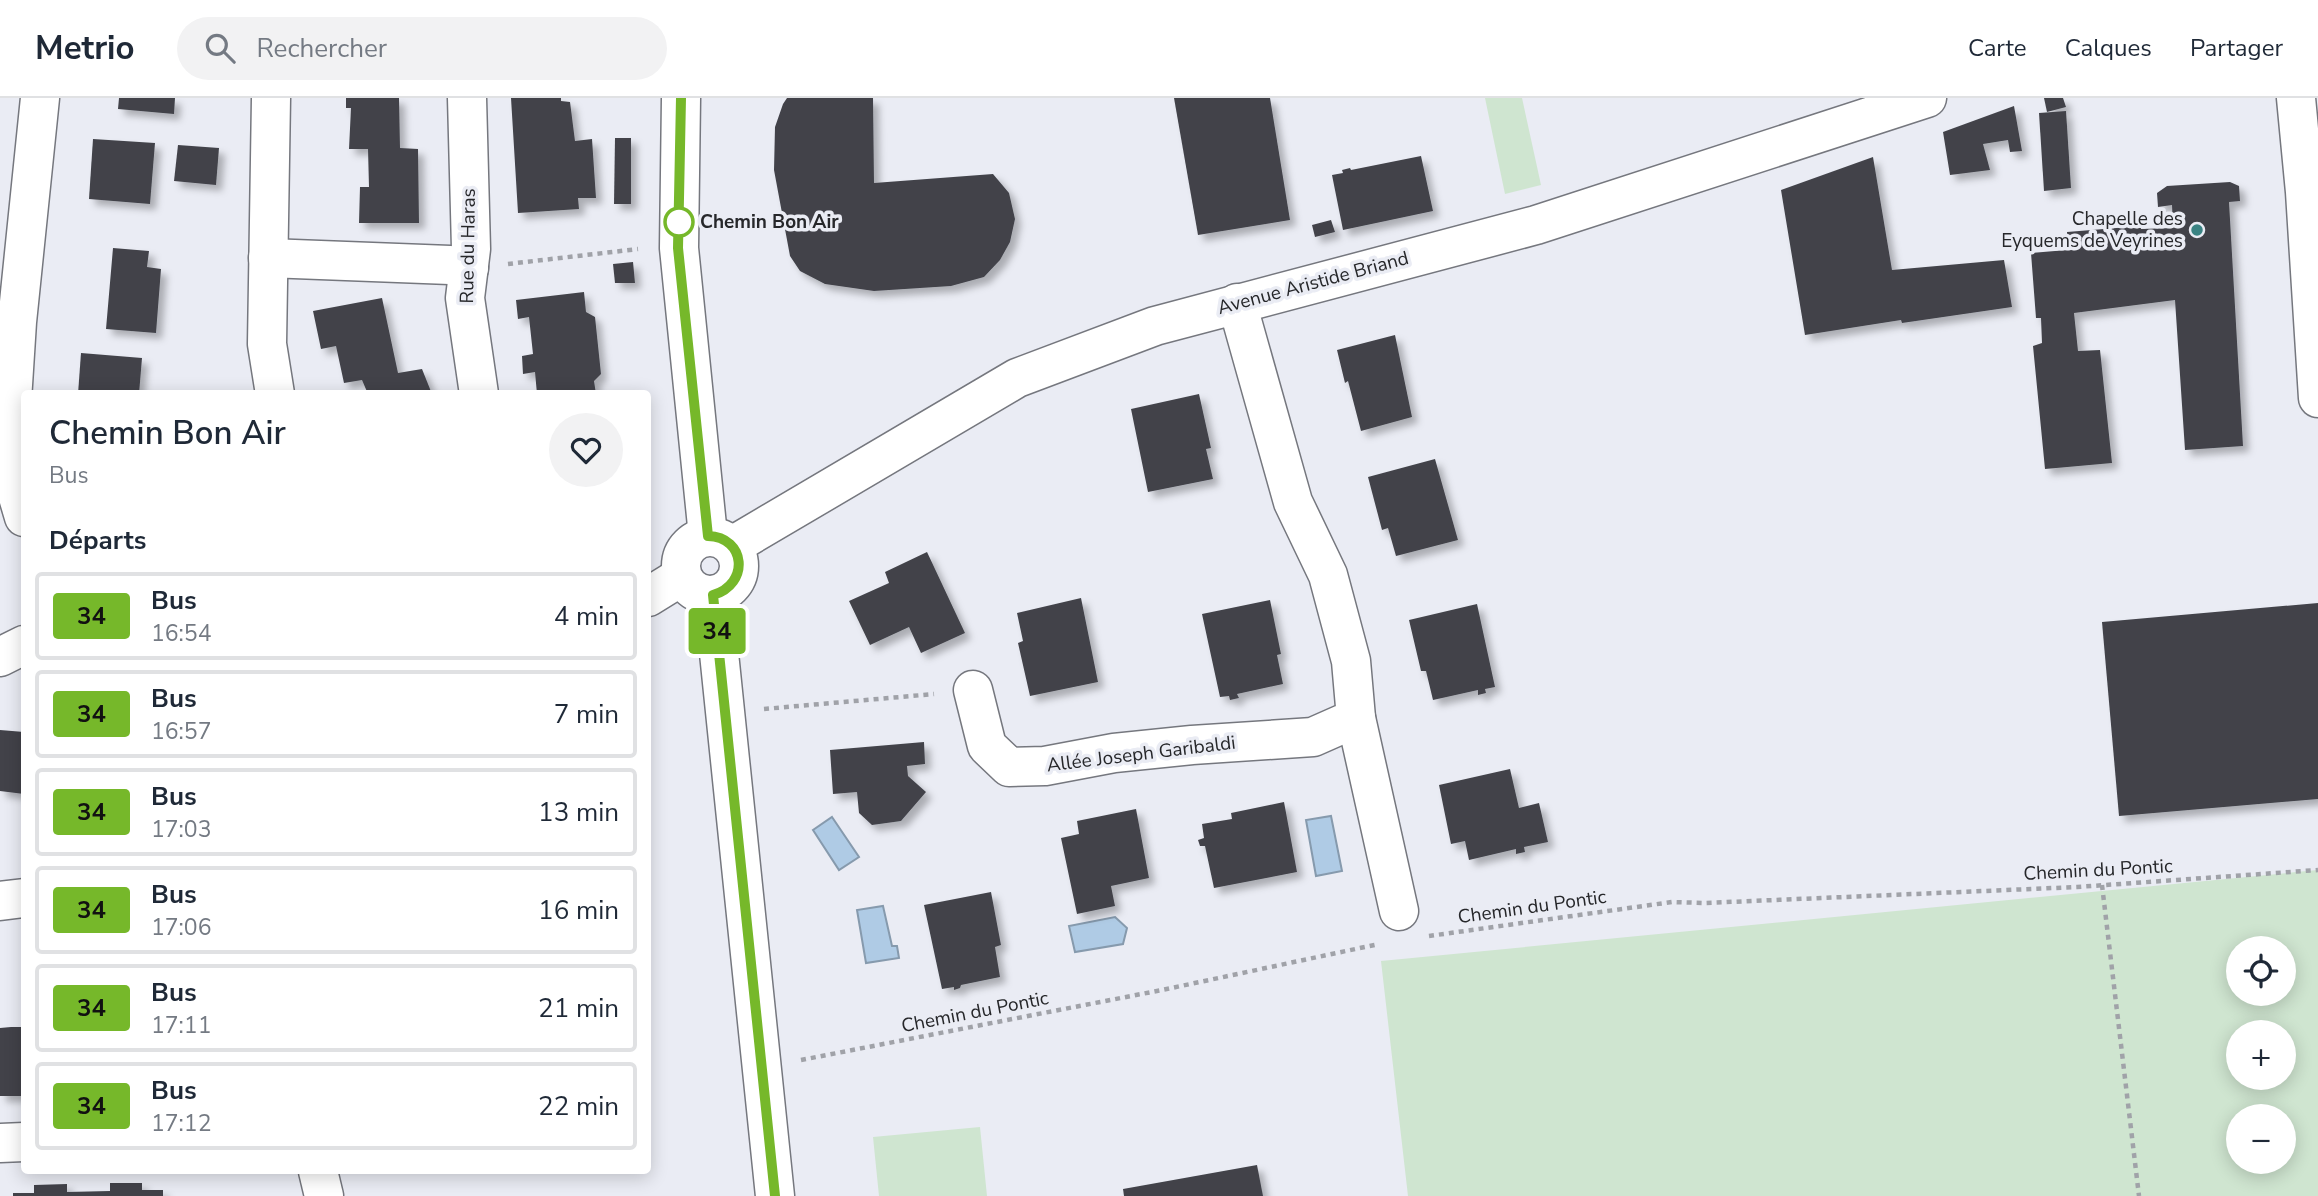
<!DOCTYPE html>
<html lang="fr">
<head>
<meta charset="utf-8">
<style>
	:root { --surface:#fff; --page:#f2f2f3; --text:#1f2937; --muted:#747a83; --line:#e0e1e3 }
	body { margin:0; font-family:"Nunito Sans",sans-serif; background:var(--page); color:var(--text); height:100vh; display:flex; flex-direction:column; font-size:26px; white-space:nowrap }
	* { box-sizing:border-box; margin:0 }
	p { font-size:23px; color:var(--muted) }
	.icon { flex:none; width:38px; height:38px; fill:none; stroke:currentColor; stroke-width:2; stroke-linecap:round; stroke-linejoin:round }
	.map { position:relative; flex:1; overflow:hidden }
	.side { position:absolute; left:21px; top:292px; width:630px; height:784px; display:flex; flex-direction:column; background:var(--surface); border-radius:7px; box-shadow:0 4px 18px #0003 }
	.side>* { flex:none }
	.badge { padding:0 14px; border-radius:5px; font-size:24px; line-height:46px }
	.fabs { position:absolute; left:2226px; top:838px; display:grid; gap:14px }
	.fabs a { display:grid; place-items:center; width:70px; height:70px; border-radius:50%; background:var(--surface); box-shadow:0 4px 18px #0003; font-size:35px }
	.map>.badge { position:absolute; translate:-50% -50%; box-shadow:0 0 0 4px #fff }
	h2 { padding:0 28px; font-size:26px; line-height:63px }
	.round { display:grid; place-items:center; flex:none; width:74px; height:74px; border-radius:37px; background:var(--page) }
	.headline { display:flex; align-items:center; justify-content:space-between; height:119px; padding:0 28px }
	h1 { font-size:33px; font-weight:600; line-height:52px }
	ul { padding:0; list-style:none }
	li { display:flex; align-items:center; gap:21px; height:88px; margin:0 14px 10px; padding:0 14px; border:4px solid var(--line); border-radius:7px }
	li div { flex:1 }
	li b { display:block; font-size:26px }
	li em { font-style:normal }
	li .badge { min-width:77px; font-weight:700; text-align:center }
	header { display:flex; align-items:center; gap:42px; box-sizing:border-box; height:98px; padding:0 35px; background:var(--surface); border-bottom:2px solid var(--line) }
	header strong { font-size:33px }
	nav { display:flex; gap:38px; margin-inline-start:auto; font-size:24px }
	.search { width:490px; height:63px; background:var(--page); display:flex; align-items:center; gap:18px; box-sizing:border-box; padding:0 24px; border-radius:38px; color:var(--muted); font-size:26px }
	.map>svg:first-child { display:block }
	.green { fill:#cfe5d0; fill-rule:evenodd }
	.water { fill:#afcbe5; stroke:#869aad; stroke-width:2 }
	.building { fill:#42434a; filter:url(#shadow) }
	.lines { fill:none; stroke-linecap:round; stroke-linejoin:round }
	.minor-casing { stroke:#75777e; stroke-width:41 }
	.major-casing { stroke:#75777e; stroke-width:41 }
	.path { stroke:#a0a2a8; stroke-width:4.5; stroke-dasharray:5 5; stroke-linecap:butt }
	.minor { stroke:#fff; stroke-width:38 }
	.major { stroke:#fff; stroke-width:38 }
	.line-casing { stroke:#fff; stroke-width:16 }
	.line { stroke:#76b82a; stroke-width:10 }
	.stop-dot { fill:#fff; stroke:#76b82a; stroke-width:3.5 }
	.poi-dot { fill:#3a8383; stroke:#eaecf4; stroke-width:2.5 }
	.labels { text-anchor:middle; dominant-baseline:central; stroke-width:7; stroke-linejoin:round; paint-order:stroke }
	.poi-label { font-size:19px; fill:#26272a; stroke:#eaecf4; text-anchor:end }
	.stop-label { font-size:19px; font-weight:bold; fill:#26272a; stroke:#eaecf4; text-anchor:start }
	.street-label { font-size:19px; fill:#26272a; stroke:#eaecf4 }
</style>
</head>
<body>
<header>
<strong>Metrio</strong>
<div class="search"><svg class="icon" aria-label="search" viewBox="0 0 24 24"><circle cx="10" cy="10" r="6"/><path d="M15 15l6 6"/></svg>Rechercher</div>
<nav><a>Carte</a><a>Calques</a><a>Partager</a></nav>
</header>
<div class="map">
<svg width="2318" height="1098" viewBox="0 0 2318 1098">
	<defs>
		<filter id="shadow"><feDropShadow dx="6" dy="6" stdDeviation="3.5" flood-color="#0004"/></filter>
	</defs>
	<rect width="100%" height="100%" fill="#eaecf4"/>
	<g class="green">
		<polygon points="1485,0 1522,0 1541,87 1505,96"/>
		<path d="M2318,772V1098H1408L1381,863ZM2284,850V896H2238V850ZM2238,934H2284V980H2238ZM2238,1018H2284V1064H2238Z"/>
		<polygon points="980,1029 987,1098 879,1098 873,1039"/>
	</g>
	<g class="water">
		<polygon points="1331,718 1342,773 1316,778 1306,722"/>
		<polygon points="832,719 859,759 839,772 813,732"/>
		<polygon points="883,808 892,848 897,848 899,860 866,865 857,812"/>
		<polygon points="1115,819 1127,830 1123,846 1075,854 1069,828"/>
	</g>
	<g class="building">
		<polygon points="119,0 175,0 174,16 118,11"/>
		<polygon points="346,0 399,0 400,50 418,51 419,125 359,125 360,89 369,89 368,51 349,51 351,10 346,10"/>
		<polygon points="511,0 561,0 561,3 570,4 575,43 592,41 596,100 578,100 579,111 518,115"/>
		<polygon points="787,0 873,0 874,85 993,76 1009,95 1015,121 1010,144 1000,162 984,179 951,188 874,193 825,186 800,173 790,158 774,72 775,29 783,6"/>
		<polygon points="1174,0 1270,0 1290,122 1198,137"/>
		<polygon points="2044,0 2063,0 2066,9 2047,14"/>
		<polygon points="2014,8 2022,53 2010,54 2008,42 1983,46 1990,72 1950,77 1943,34"/>
		<polygon points="2066,13 2071,90 2044,93 2039,15"/>
		<polygon points="615,40 631,40 631,106 614,106"/>
		<polygon points="93,41 155,45 150,106 89,101"/>
		<polygon points="178,47 219,50 216,87 174,83"/>
		<polygon points="1421,58 1433,113 1343,132 1332,77 1343,75 1342,72 1350,70 1351,72"/>
		<polygon points="1873,59 1892,172 2004,162 2012,209 1902,225 1901,222 1805,237 1781,92"/>
		<polygon points="2230,84 2239,88 2240,103 2229,104 2243,348 2185,352 2175,202 2074,215 2078,253 2100,252 2112,365 2045,371 2033,248 2042,245 2041,220 2036,220 2031,155 2067,152 2067,134 2141,128 2141,131 2173,130 2172,107 2158,109 2157,95 2167,88"/>
		<polygon points="1331,122 1335,134 1315,139 1312,127"/>
		<polygon points="113,150 149,153 147,169 161,171 156,235 106,231"/>
		<polygon points="633,164 635,185 615,185 613,166"/>
		<polygon points="584,194 586,214 595,219 601,276 594,283 596,296 537,296 535,274 523,276 522,258 533,256 529,219 518,221 516,202"/>
		<polygon points="382,200 398,275 422,271 432,296 368,296 362,282 344,285 336,248 321,251 313,213"/>
		<polygon points="1395,237 1412,319 1361,333 1348,283 1345,285 1337,252"/>
		<polygon points="81,255 142,260 139,296 78,296"/>
		<polygon points="1199,296 1211,350 1206,351 1213,381 1148,394 1131,311"/>
		<polygon points="1435,361 1458,442 1396,458 1388,430 1382,432 1368,379"/>
		<polygon points="927,454 965,535 921,555 909,529 870,547 849,503 889,485 885,474"/>
		<polygon points="1081,500 1098,584 1030,598 1018,545 1023,543 1017,515"/>
		<polygon points="1270,502 1281,556 1277,557 1283,586 1237,596 1239,600 1230,602 1229,598 1220,599 1202,516"/>
		<polygon points="2318,505 2318,701 2119,718 2102,524"/>
		<polygon points="1477,506 1495,589 1485,591 1486,595 1478,597 1478,592 1433,602 1426,573 1421,573 1409,522"/>
		<polygon points="0,632 24,634 24,696 0,693"/>
		<polygon points="924,644 925,666 907,668 908,678 926,694 901,723 872,727 859,715 857,694 833,696 830,652"/>
		<polygon points="1510,671 1519,710 1539,705 1548,744 1524,749 1525,754 1516,756 1516,751 1469,762 1465,743 1451,746 1439,687"/>
		<polygon points="1284,704 1297,774 1214,790 1205,748 1200,748 1198,742 1204,740 1202,726 1232,721 1231,715"/>
		<polygon points="1136,711 1149,780 1111,788 1115,808 1077,816 1061,740 1079,736 1077,723"/>
		<polygon points="991,794 1001,847 995,849 1000,879 961,887 960,890 954,892 954,889 942,891 924,807"/>
		<polygon points="11,929 24,929 24,998 0,998 0,930"/>
		<polygon points="1257,1067 1263,1098 1124,1098 1123,1091"/>
		<polygon points="110,1085 142,1085 142,1092 163,1092 163,1098 13,1098 13,1095 34,1095 34,1087 67,1086 67,1094 110,1093"/>
	</g>
	<g class="lines">
		<g class="minor-casing">
			<g id="minor">
				<polyline points="271,0 267,246 275,296"/>
				<polyline points="467,0 471,151 465,200 479,296"/>
				<polyline points="2296,0 2305,94 2318,300"/>
				<polyline points="268,160 450,167 469,170"/>
				<polyline points="24,419 8,365 17,224 40,0"/>
				<polyline points="732,448 1017,280 1155,228 1536,127 1927,0"/>
				<polyline points="648,499 682,478"/>
				<polyline points="0,559 24,547"/>
				<polyline points="973,592 987,648 1009,669 1045,668 1114,655 1192,647 1313,639 1356,620 1351,563 1328,477 1293,404 1237,205"/>
				<polyline points="1356,620 1399,813"/>
				<polyline points="0,803 24,800"/>
				<polyline points="0,1045 24,1044"/>
				<polyline points="318,1073 324,1098"/>
			</g>
		</g>
		<g class="major-casing">
			<g id="major">
				<polyline points="681,0 679,150 708,438"/>
				<circle cx="710" cy="468" r="29"/>
				<polyline points="713,497 775,1098"/>
			</g>
		</g>
		<g class="path">
			<polyline points="508,166 638,151"/>
			<polyline points="764,611 934,596"/>
			<polyline points="2102,787 2139,1098"/>
			<polyline points="1429,838 1672,804 1705,805 2077,789 2318,772"/>
			<polyline points="801,962 1162,892 1379,846"/>
		</g>
		<use href="#minor" class="minor"/>
		<use href="#major" class="major"/>
	</g>
	<g class="lines">
		<g class="line-casing">
			<path id="line" d="M681,0L678,150L708,438C746,439 750,486 713,497L775,1098"/>
		</g>
		<use href="#line" class="line"/>
	</g>
	<circle class="stop-dot" cx="679" cy="124" r="14"/>
	<circle class="poi-dot" cx="2197" cy="132" r="7"/>
	<g class="labels">
		<g class="poi-label">
			<text x="2183" y="121">Chapelle des<tspan x="2183" dy="22">Eyquems de Veyrines</tspan></text>
		</g>
		<g class="stop-label">
			<text x="700" y="124">Chemin Bon Air</text>
		</g>
		<g class="street-label">
			<text transform="translate(468 148) rotate(-89)">Rue du Haras</text>
			<text transform="translate(1313 185) rotate(-15)">Avenue Aristide Briand</text>
			<text transform="translate(1141 656) rotate(-7)">Allée Joseph Garibaldi</text>
			<text transform="translate(2098 772) rotate(-3)">Chemin du Pontic</text>
			<text transform="translate(1532 809) rotate(-8)">Chemin du Pontic</text>
			<text transform="translate(975 914) rotate(-11)">Chemin du Pontic</text>
		</g>
	</g>
</svg>
<div class="fabs">
<a><svg class="icon" aria-label="locate" viewBox="0 0 24 24"><circle cx="12" cy="12" r="6"/><path d="M12 2v4M12 18v4M2 12h4M18 12h4"/></svg></a>
<a>+</a>
<a>−</a>
</div>
<b class="badge" style="left:717px;top:533px;background:#76b82a;color:#111">34</b>
<section class="side">
<div class="headline"><div><h1>Chemin Bon Air</h1><p>Bus</p></div><a class="round"><svg class="icon" aria-label="heart" viewBox="0 0 24 24"><path d="M12 20l-8-8c-3-5 5-10 8-4 3-6 11-1 8 4z"/></svg></a></div>
<h2>Départs</h2>
<ul>
<li><span class="badge" style="background:#76b82a;color:#111">34</span><div><b>Bus</b><p>16:54</p></div><em>4 min</em></li>
<li><span class="badge" style="background:#76b82a;color:#111">34</span><div><b>Bus</b><p>16:57</p></div><em>7 min</em></li>
<li><span class="badge" style="background:#76b82a;color:#111">34</span><div><b>Bus</b><p>17:03</p></div><em>13 min</em></li>
<li><span class="badge" style="background:#76b82a;color:#111">34</span><div><b>Bus</b><p>17:06</p></div><em>16 min</em></li>
<li><span class="badge" style="background:#76b82a;color:#111">34</span><div><b>Bus</b><p>17:11</p></div><em>21 min</em></li>
<li><span class="badge" style="background:#76b82a;color:#111">34</span><div><b>Bus</b><p>17:12</p></div><em>22 min</em></li>
</ul>
</section>
</div>
</body>
</html>
